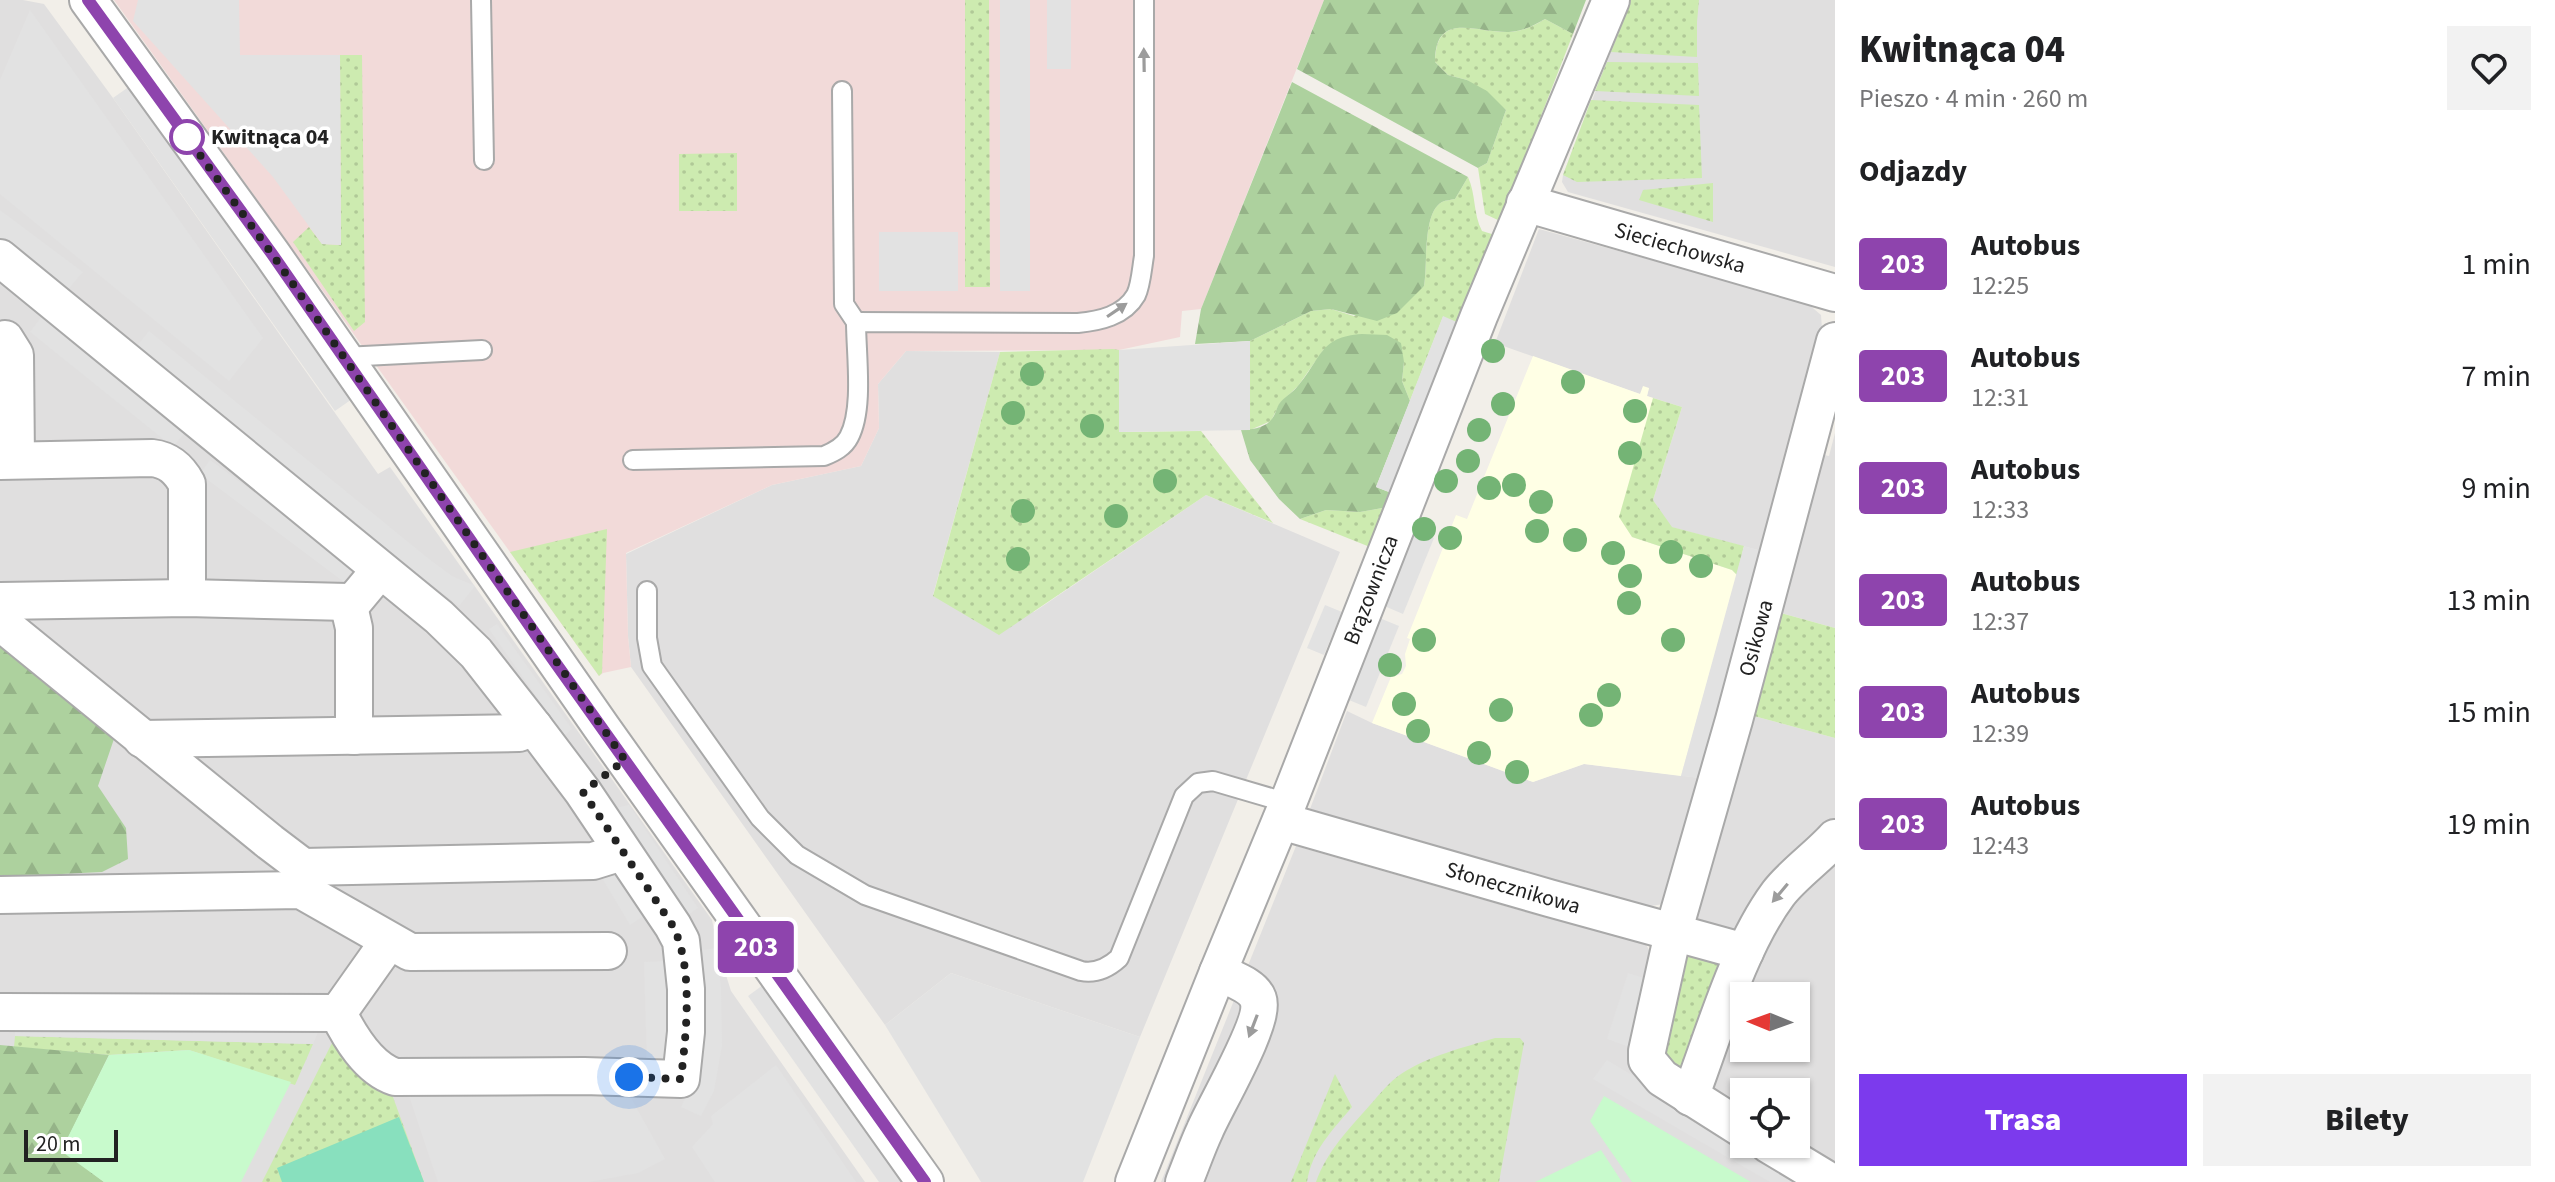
<!DOCTYPE html>
<html lang="pl">
<head>
<meta charset="utf-8">
<style>
	:root { --surface:#fff; --page:#f2f2f2; --text:#202124; --muted:#757577; --accent:#7c3aed }
	body { margin:0; font-family:"Source Sans 3",sans-serif; background:var(--page); color:var(--text); height:100vh; display:flex; flex-direction:column; font-size:30px; white-space:nowrap }
	* { box-sizing:border-box; margin:0 }
	p { font-size:26px; color:var(--muted) }
	.icon { flex:none; width:44px; height:44px; fill:none; stroke:currentColor; stroke-width:2; stroke-linecap:round; stroke-linejoin:round }
	.map { position:relative; flex:1; overflow:hidden }
	.panel { display:flex; flex-direction:column; background:var(--surface); width:720px }
	.panel>* { flex:none }
	.badge { padding:0 16px; border-radius:6px; font-size:28px; line-height:52px }
	.needle { width:52px; rotate:271deg }
	.controls { position:absolute; left:1730px; top:982px; display:grid; gap:16px }
	.controls a { display:grid; place-items:center; width:80px; height:80px; border-radius:0px; background:var(--surface); box-shadow:0 2px 6px #0004; font-size:40px }
	.scale { position:absolute; left:24px; bottom:20px; width:94px; box-sizing:border-box; padding-left:8px; border:4px solid #222; border-top:0; font-size:22px; line-height:28px; white-space:nowrap; color:#222; -webkit-text-stroke:6px #fff; paint-order:stroke }
	.you { position:absolute; width:40px; height:40px; margin:-20px; border:6px solid #fff; border-radius:50%; background:#1a73e8; box-shadow:0 0 0 12px #1a73e833 }
	.map>.badge { position:absolute; translate:-50% -50%; box-shadow:0 0 0 4px #fff }
	h2 { padding:0 24px; font-size:30px; line-height:72px }
	.round { display:grid; place-items:center; flex:none; width:84px; height:84px; border-radius:0px; background:var(--page) }
	.head { display:flex; align-items:center; justify-content:space-between; height:136px; padding:0 24px }
	h1 { font-size:38px; font-weight:800; line-height:60px }
	.button { display:flex; gap:16px; margin-top:auto; padding:16px 24px }
	.button a { flex:1; height:92px; border-radius:0px; background:var(--accent); color:#fff; font-size:32px; font-weight:800; line-height:92px; text-align:center }
	.button a+a { background:var(--page); color:var(--text) }
	ul { padding:0; list-style:none }
	li { display:flex; align-items:center; gap:24px; height:112px; padding:0 24px }
	li div { flex:1 }
	li b { display:block; font-size:30px }
	li em { font-style:normal }
	li .badge { min-width:88px; font-weight:700; text-align:center }
	main { display:flex; flex:1; min-height:0 }
	.map>svg:first-child { display:block }
	.residential { fill:#e0dfdf; fill-rule:evenodd }
	.commercial { fill:#f2dad9 }
	.education { fill:#ffffe5 }
	.grass { fill:url(#grass-dots) }
	.forest { fill:url(#forest-firs) }
	.park { fill:#c8facc }
	.pitch { fill:#88e0be }
	.parking { fill:#e2e2e2 }
	.lines { fill:none; stroke-linecap:round; stroke-linejoin:round }
	.lane-casing { stroke:#a9a9a9; stroke-width:22 }
	.street-casing { stroke:#a9a9a9; stroke-width:40 }
	.lane { stroke:#fff; stroke-width:18 }
	.street { stroke:#fff; stroke-width:36 }
	.tree { fill:#74b475 }
	.oneway { fill:#9c9c9c }
	.line-casing { stroke:#fff; stroke-width:18 }
	.line { stroke:#8e44ad; stroke-width:12 }
	.walk { stroke:#222; stroke-width:8; stroke-dasharray:0 14.4 }
	.stop-dot { fill:#fff; stroke:#8e44ad; stroke-width:4 }
	.labels { text-anchor:middle; dominant-baseline:central; stroke-width:7; stroke-linejoin:round; paint-order:stroke }
	.stop-label { font-size:22px; font-weight:bold; fill:#222; stroke:#fff; text-anchor:start }
	.street-label { font-size:22px; fill:#222; stroke:#fff }
</style>
</head>
<body>
<main>
<div class="map">
<svg width="1835" height="1182" viewBox="0 0 1835 1182">
	<defs>
		<pattern id="grass-dots" width="8" height="8" patternUnits="userSpaceOnUse" patternTransform="scale(2)"><rect width="8" height="8" fill="#cdebb0"/><path d="M2 2h.1M6 6h.1" fill="none" stroke="#b0c997" stroke-width="1.8" stroke-linecap="round"/></pattern>
		<pattern id="forest-firs" width="22" height="20" patternUnits="userSpaceOnUse" patternTransform="scale(2)"><rect width="22" height="20" fill="#add19e"/><path d="M5 1l3.5 6h-7zM16 11l3.5 6h-7z" fill="#95b388"/></pattern>
	</defs>
	<rect width="100%" height="100%" fill="#f2efe9"/>
	<g class="residential">
		<polygon points="0,0 23,0 44,4 113,98 378,474 390,467 712,920 719,953 731,991 865,1182 0,1182"/>
		<polygon points="1631,0 1835,0 1835,267 1568,192 1562,182 1563,175"/>
		<polygon points="1539,229 1807,303 1821,315 1822,329 1765,552 1671,527 1653,500 1682,407 1647,396 1649,388 1640,394 1495,343"/>
		<polygon points="906,351 1000,352 933,595 1034,612 1206,495 1340,552 1140,1037 951,973 885,1025 631,667 628,636 626,554 772,485 861,466 879,428 878,384"/>
		<polygon points="1835,433 1835,628 1781,613 1824,455 1829,456"/>
		<polygon points="1347,711 1372,723 1533,782 1584,764 1701,778 1663,904 1651,906 1509,868 1310,809"/>
		<path d="M1750,715L1835,738V1182H1161L1296,846L1540,916L1645,943L1651,953ZM1744,996H1796V1048H1744ZM1744,1092H1796V1144H1744Z"/>
	</g>
	<polygon class="commercial" points="114,0 1324,0 1201,309 1182,311 1180,337 1119,350 906,351 878,384 879,428 861,466 772,485 626,553 628,636 631,667 603,673 599,676"/>
	<polygon class="education" points="1533,356 1640,394 1643,386 1649,388 1647,396 1653,398 1632,537 1732,570 1737,575 1681,776 1584,764 1533,782 1372,723 1391,677 1402,674 1406,666 1405,654 1410,639 1407,638 1456,515 1467,519"/>
	<g class="grass">
		<polygon points="965,0 989,0 990,287 965,287"/>
		<polygon points="1631,0 1699,0 1697,22 1697,57 1611,52"/>
		<path d="M1545,19L1573,34L1500,221L1485,214L1478,168L1487,163L1506,110L1467,80L1448,75L1435,62C1436,9 1477,34 1510,32C1524,31 1533,26 1545,19Z"/>
		<polygon points="340,55 362,55 365,322 354,331 293,242 309,227 322,244 341,245"/>
		<polygon points="1607,62 1698,63 1699,96 1595,91"/>
		<polygon points="1591,100 1699,105 1702,178 1577,182 1563,175"/>
		<polygon points="737,153 737,211 679,211 679,154"/>
		<path d="M1468,177C1476,194 1473,214 1482,231L1495,235L1461,324L1443,317L1410,401L1402,381L1404,362L1324,349L1298,386L1280,403L1271,421L1250,430V341L1311,311L1331,309L1354,316L1424,286C1428,265 1422,213 1442,202C1446,200 1451,200 1455,199Z"/>
		<polygon points="1713,183 1713,222 1639,200 1643,190"/>
		<polygon points="1113,349 1119,350 1119,432 1201,431 1273,523 1206,495 999,635 933,596 1000,352"/>
		<polygon points="1653,398 1682,407 1653,500 1672,527 1744,546 1737,575 1732,570 1632,537 1619,517"/>
		<polygon points="1388,507 1370,547 1300,519 1326,510 1360,512"/>
		<polygon points="607,529 602,673 599,676 510,552"/>
		<polygon points="1777,612 1835,628 1835,738 1750,715"/>
		<polygon points="1687,945 1730,957 1685,1069 1669,1068 1659,1037"/>
		<polygon points="336,1035 386,1078 424,1182 262,1182"/>
		<polygon points="15,1036 313,1044 295,1085 189,1050 109,1055 14,1047"/>
		<path d="M1495,1038H1520L1524,1043L1499,1182H1316C1327,1151 1348,1130 1370,1105C1379,1095 1389,1082 1401,1074C1428,1056 1465,1047 1495,1038Z"/>
		<path d="M1335,1074L1352,1107C1332,1131 1312,1150 1307,1182H1291Z"/>
	</g>
	<g class="forest">
		<path d="M1324,0H1586L1573,34L1545,19C1533,26 1523,31 1509,32C1476,33 1435,10 1435,62L1448,75L1467,80L1487,91L1506,110L1487,163L1478,168L1297,69Z"/>
		<path d="M1292,82L1468,177L1455,199C1451,200 1446,200 1442,202C1422,213 1428,265 1424,286L1397,313L1377,321L1331,309L1311,311L1250,341L1195,344L1201,309Z"/>
		<path d="M1362,334L1387,335L1401,343L1404,362L1402,381L1410,401L1376,487L1394,494L1388,507L1360,512L1326,510L1300,519L1279,499L1250,460L1241,430C1249,430 1264,428 1270,421C1275,417 1276,409 1279,404C1284,397 1292,393 1297,387C1322,359 1318,337 1362,334Z"/>
		<polygon points="0,640 116,733 98,786 126,828 128,859 102,872 0,877"/>
		<polygon points="0,1045 109,1055 62,1150 104,1182 0,1182"/>
	</g>
	<g class="park">
		<polygon points="189,1050 291,1082 241,1182 104,1182 61,1151 109,1055"/>
		<polygon points="1604,1096 1751,1182 1632,1182 1590,1121"/>
		<polygon points="1601,1150 1622,1182 1535,1182"/>
	</g>
	<polygon class="pitch" points="399,1117 424,1182 282,1182 277,1168"/>
	<g class="parking">
		<polygon points="138,0 239,0 240,55 340,55 341,245 322,244 273,177 133,21"/>
		<rect x="1000" y="0" width="30" height="291"/>
		<rect x="1047" y="0" width="24" height="69"/>
		<polygon points="30,10 263,338 229,381 0,194 0,80"/>
		<polygon points="130,86 352,399 335,411 113,98"/>
		<polygon points="0,210 83,272 66,292 0,242"/>
		<rect x="879" y="232" width="79" height="59"/>
		<polygon points="45,312 189,428 173,447 30,332"/>
		<polygon points="1443,316 1461,324 1394,494 1376,487"/>
		<polygon points="149,331 429,559 452,576 475,586 459,606 133,351"/>
		<polygon points="1250,341 1250,430 1119,432 1119,350"/>
		<polygon points="210,460 355,566 344,582 200,474"/>
		<polygon points="1412,529 1434,538 1403,614 1382,605"/>
		<polygon points="1744,546 1765,552 1701,778 1681,776"/>
		<polygon points="1325,605 1342,612 1324,655 1307,648"/>
		<polygon points="1377,617 1399,626 1366,707 1344,698"/>
		<polygon points="497,624 572,729 564,736 489,629"/>
		<polygon points="629,805 698,908 688,915 616,808"/>
		<polygon points="620,861 650,912 630,925 599,873"/>
		<polygon points="716,948 721,987 722,1046 714,1091 701,1116 681,1107 693,1080 696,951"/>
		<polygon points="667,961 670,1061 647,1062 644,962"/>
		<polygon points="951,973 1140,1037 1083,1182 981,1182 885,1025"/>
		<polygon points="1628,973 1651,980 1629,1047 1607,1039"/>
		<polygon points="767,982 908,1182 879,1182 748,996"/>
		<polygon points="15,1020 321,1025 313,1044 15,1036"/>
		<polygon points="1607,1060 1747,1144 1803,1178 1801,1182 1770,1182 1593,1079"/>
		<polygon points="776,1065 856,1182 715,1182 692,1147 713,1124 711,1116"/>
		<polygon points="407,1090 627,1091 665,1159 638,1173 589,1182 438,1182"/>
	</g>
	<g class="lines">
		<g class="lane-casing">
			<g id="lane">
				<polyline points="481,0 484,160"/>
				<polyline points="842,91 844,304 856,322"/>
				<polyline points="344,357 482,350"/>
				<path d="M633,460L824,456C834,452 844,447 849,437C864,409 856,354 856,322L1078,323C1099,321 1124,316 1136,295C1141,285 1142,267 1144,256V0"/>
				<path d="M647,591V638L652,666L760,818L797,855L865,895L1081,971C1096,974 1108,968 1119,958L1184,796L1198,783L1213,781L1288,803"/>
			</g>
		</g>
		<g class="street-casing">
			<g id="street">
				<polyline points="88,0 272,254 602,728 925,1182"/>
				<polyline points="1525,203 1835,293"/>
				<path d="M0,258L439,617L476,653L534,727L583,792L673,926L681,941L686,989V1032L681,1079L584,1076L395,1077C368,1068 350,1037 338,1013"/>
				<polyline points="5,339 15,355 16,460"/>
				<path d="M0,461L152,458C169,460 179,469 187,484V598"/>
				<polyline points="0,601 187,598 348,602 355,600 380,570"/>
				<polyline points="348,602 354,628 354,736"/>
				<polyline points="0,622 270,842 303,867 301,890"/>
				<polyline points="142,739 519,733 534,727"/>
				<polyline points="1281,821 1549,898 1745,952"/>
				<polyline points="303,867 593,861 622,852"/>
				<polyline points="0,895 301,890 410,952 608,951"/>
				<polyline points="0,1012 338,1013 389,941"/>
				<path d="M1690,1097C1714,1034 1738,948 1778,894C1791,876 1819,856 1835,838"/>
				<polyline points="1744,1130 1662,1078 1647,1060 1647,1051 1673,933 1734,720 1835,341"/>
				<polyline points="1768,1144 1831,1182"/>
				<polyline points="1134,1182 1218,972 1288,803 1479,316 1611,0"/>
				<path d="M1184,1182C1191,1165 1197,1147 1205,1130C1215,1106 1266,1021 1258,999C1253,985 1231,979 1218,972"/>
			</g>
		</g>
		<use href="#lane" class="lane"/>
		<use href="#street" class="street"/>
	</g>
	<g class="tree">
		<circle cx="1493" cy="351" r="12"/>
		<circle cx="1032" cy="374" r="12"/>
		<circle cx="1573" cy="382" r="12"/>
		<circle cx="1503" cy="404" r="12"/>
		<circle cx="1635" cy="411" r="12"/>
		<circle cx="1013" cy="413" r="12"/>
		<circle cx="1092" cy="426" r="12"/>
		<circle cx="1479" cy="430" r="12"/>
		<circle cx="1630" cy="453" r="12"/>
		<circle cx="1468" cy="461" r="12"/>
		<circle cx="1165" cy="481" r="12"/>
		<circle cx="1446" cy="481" r="12"/>
		<circle cx="1514" cy="485" r="12"/>
		<circle cx="1489" cy="488" r="12"/>
		<circle cx="1541" cy="502" r="12"/>
		<circle cx="1023" cy="511" r="12"/>
		<circle cx="1116" cy="516" r="12"/>
		<circle cx="1424" cy="529" r="12"/>
		<circle cx="1537" cy="531" r="12"/>
		<circle cx="1450" cy="538" r="12"/>
		<circle cx="1575" cy="540" r="12"/>
		<circle cx="1671" cy="552" r="12"/>
		<circle cx="1613" cy="553" r="12"/>
		<circle cx="1018" cy="559" r="12"/>
		<circle cx="1701" cy="566" r="12"/>
		<circle cx="1630" cy="576" r="12"/>
		<circle cx="1629" cy="603" r="12"/>
		<circle cx="1424" cy="640" r="12"/>
		<circle cx="1673" cy="640" r="12"/>
		<circle cx="1390" cy="665" r="12"/>
		<circle cx="1609" cy="695" r="12"/>
		<circle cx="1404" cy="704" r="12"/>
		<circle cx="1501" cy="710" r="12"/>
		<circle cx="1591" cy="715" r="12"/>
		<circle cx="1418" cy="731" r="12"/>
		<circle cx="1479" cy="753" r="12"/>
		<circle cx="1517" cy="772" r="12"/>
	</g>
	<defs><path id="oneway-solid" d="M-6-.8H1V-3.2L6.5 0L1 3.2V.8H-6Z" transform="scale(2)"/></defs>
	<g class="oneway">
		<use href="#oneway-solid" transform="translate(1144 60) rotate(-91)"/>
		<use href="#oneway-solid" transform="translate(1117 310) rotate(-34)"/>
		<use href="#oneway-solid" transform="translate(1780 893) rotate(130)"/>
		<use href="#oneway-solid" transform="translate(1253 1026) rotate(111)"/>
	</g>
	<g class="lines">
		<g class="line-casing">
			<polyline id="line" points="88,0 272,254 552,658 925,1182"/>
		</g>
		<use href="#line" class="line"/>
		<path class="walk" d="M187,137L181,129L272,254L625,760L583,792L673,926C694,969 686,1033 681,1079L629,1077"/>
	</g>
	<circle class="stop-dot" cx="187" cy="137" r="16"/>
	<g class="labels">
		<g class="stop-label">
			<text x="211" y="137">Kwitnąca 04</text>
		</g>
		<g class="street-label">
			<text transform="translate(1680 248) rotate(16)">Sieciechowska</text>
			<text transform="translate(1371 590) rotate(-69)">Brązownicza</text>
			<text transform="translate(1756 638) rotate(-75)">Osikowa</text>
			<text transform="translate(1513 888) rotate(16)">Słonecznikowa</text>
		</g>
	</g>
</svg>
<div class="controls">
<a><svg class="needle" viewBox="-14 -14 28 28"><path d="M0-13l5 13h-10z" fill="#e53935"/><path d="M0 13l5-13h-10z" fill="#757577"/></svg></a>
<a><svg class="icon" aria-label="locate" viewBox="0 0 24 24"><circle cx="12" cy="12" r="6"/><path d="M12 2v4M12 18v4M2 12h4M18 12h4"/></svg></a>
</div>
<div class="scale">20 m</div>
<div class="you" style="left:629px;top:1077px"></div>
<b class="badge" style="left:756px;top:947px;background:#8e44ad;color:#fff">203</b>
</div>
<section class="panel">
<div class="head"><div><h1>Kwitnąca 04</h1><p>Pieszo · 4 min · 260 m</p></div><a class="round"><svg class="icon" aria-label="heart" viewBox="0 0 24 24"><path d="M12 20l-8-8c-3-5 5-10 8-4 3-6 11-1 8 4z"/></svg></a></div>
<h2>Odjazdy</h2>
<ul>
<li><span class="badge" style="background:#8e44ad;color:#fff">203</span><div><b>Autobus</b><p>12:25</p></div><em>1 min</em></li>
<li><span class="badge" style="background:#8e44ad;color:#fff">203</span><div><b>Autobus</b><p>12:31</p></div><em>7 min</em></li>
<li><span class="badge" style="background:#8e44ad;color:#fff">203</span><div><b>Autobus</b><p>12:33</p></div><em>9 min</em></li>
<li><span class="badge" style="background:#8e44ad;color:#fff">203</span><div><b>Autobus</b><p>12:37</p></div><em>13 min</em></li>
<li><span class="badge" style="background:#8e44ad;color:#fff">203</span><div><b>Autobus</b><p>12:39</p></div><em>15 min</em></li>
<li><span class="badge" style="background:#8e44ad;color:#fff">203</span><div><b>Autobus</b><p>12:43</p></div><em>19 min</em></li>
</ul>
<div class="button"><a>Trasa</a><a>Bilety</a></div>
</section>
</main>
</body>
</html>
